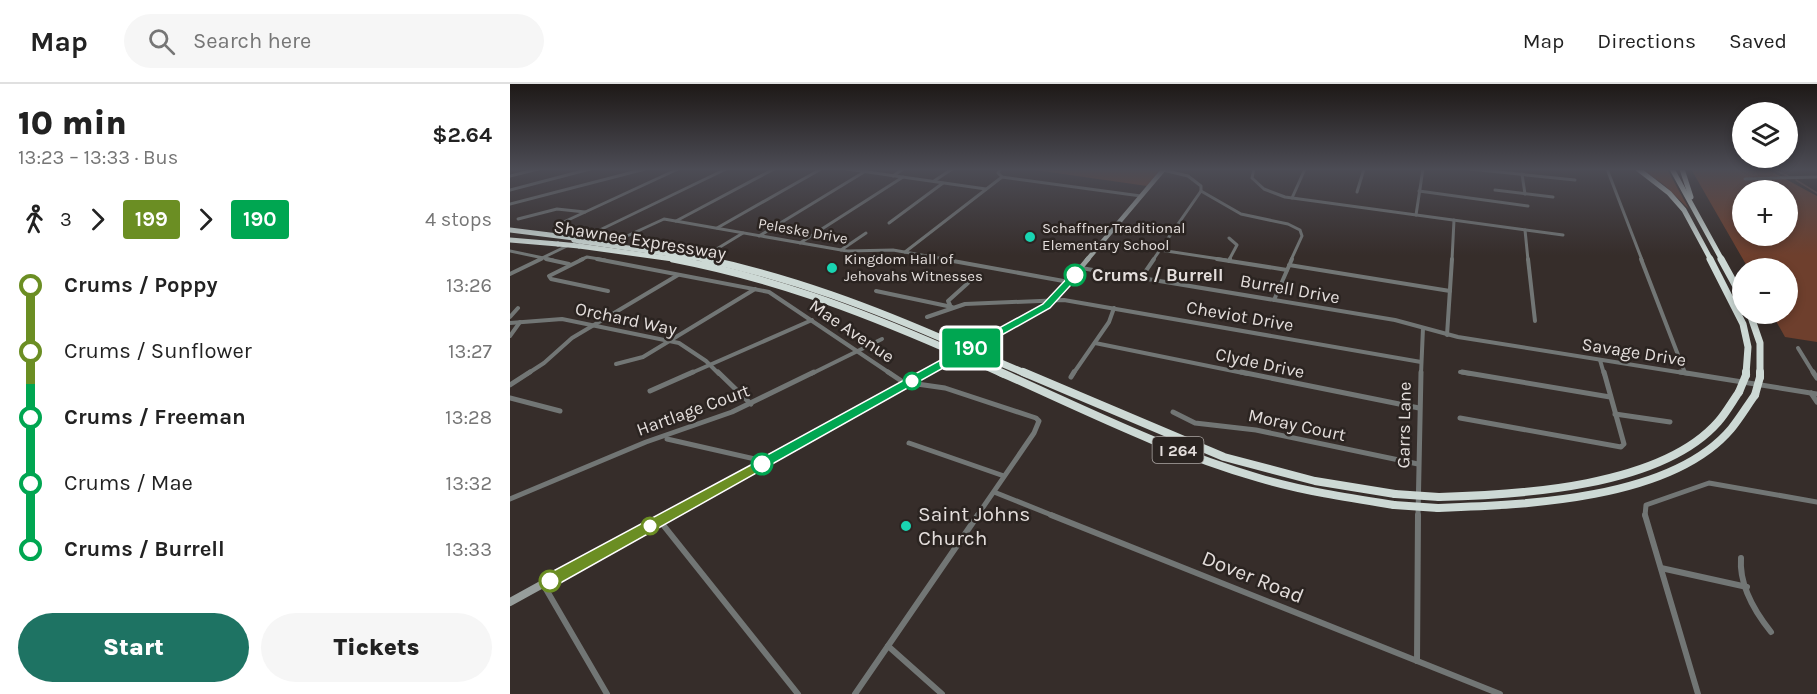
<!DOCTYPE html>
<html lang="en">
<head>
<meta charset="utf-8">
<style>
	:root { --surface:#fff; --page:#f6f6f6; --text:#222; --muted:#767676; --line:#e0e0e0; --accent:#1e7363 }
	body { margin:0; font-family:Karla,sans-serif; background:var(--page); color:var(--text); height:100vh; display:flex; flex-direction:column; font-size:22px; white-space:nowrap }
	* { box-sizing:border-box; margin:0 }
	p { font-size:20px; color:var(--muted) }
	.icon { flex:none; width:33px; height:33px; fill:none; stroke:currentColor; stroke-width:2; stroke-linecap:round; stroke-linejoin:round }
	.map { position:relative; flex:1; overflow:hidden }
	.details { display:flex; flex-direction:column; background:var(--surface); width:510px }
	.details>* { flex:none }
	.badge { padding:0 12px; border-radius:4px; font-size:21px; line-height:39px }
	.tools { position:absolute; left:1222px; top:18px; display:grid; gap:12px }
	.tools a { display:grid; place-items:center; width:66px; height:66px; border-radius:50%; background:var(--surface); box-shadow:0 3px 9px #0003; font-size:30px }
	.map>.badge { position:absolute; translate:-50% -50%; box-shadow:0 0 0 3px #fff }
	.legs { display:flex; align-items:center; gap:9px; height:66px; padding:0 18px; font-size:20px }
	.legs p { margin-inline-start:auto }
	.overview { display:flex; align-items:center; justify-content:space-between; height:102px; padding:0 18px }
	h1 { font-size:33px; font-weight:800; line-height:45px }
	.button { display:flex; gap:12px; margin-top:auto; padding:12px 18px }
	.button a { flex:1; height:69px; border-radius:36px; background:var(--accent); color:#fff; font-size:24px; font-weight:800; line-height:69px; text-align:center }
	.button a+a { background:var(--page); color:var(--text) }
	ul { padding:0 18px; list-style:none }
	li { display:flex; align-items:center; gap:21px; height:66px; font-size:22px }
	li i { display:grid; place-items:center; width:9px; height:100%; margin:0 8px; background:currentColor }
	li i::after { content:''; width:15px; height:15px; margin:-8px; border:4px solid; border-radius:50%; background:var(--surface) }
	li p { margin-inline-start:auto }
	li:first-child i { background:linear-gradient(#0000 50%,currentColor 0) }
	li:last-child i { background:linear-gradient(currentColor 50%,#0000 0) }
	header { display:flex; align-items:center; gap:36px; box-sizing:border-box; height:84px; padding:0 30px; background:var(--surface); border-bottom:2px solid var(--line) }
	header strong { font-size:28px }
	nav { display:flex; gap:33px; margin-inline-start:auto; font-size:21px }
	.search { width:420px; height:54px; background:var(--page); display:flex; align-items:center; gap:15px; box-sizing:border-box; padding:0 21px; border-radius:33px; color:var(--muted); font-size:22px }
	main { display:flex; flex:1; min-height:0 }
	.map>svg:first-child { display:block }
	.green { fill:#6e3f2d; fill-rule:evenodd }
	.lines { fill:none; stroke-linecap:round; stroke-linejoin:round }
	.stream { stroke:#644942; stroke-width:1.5 }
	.minor-far3 { stroke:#727675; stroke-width:3 }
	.minor-far2 { stroke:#727675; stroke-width:4 }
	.minor-far1 { stroke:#727675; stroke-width:5 }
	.minor { stroke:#727675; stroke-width:6 }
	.secondary-far3 { stroke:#979e9c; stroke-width:4.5 }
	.secondary-far2 { stroke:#979e9c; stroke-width:5 }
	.secondary-far1 { stroke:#979e9c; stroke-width:7 }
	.secondary { stroke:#979e9c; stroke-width:8 }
	.motorway-far2 { stroke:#cdd9d5; stroke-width:5 }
	.motorway-far1 { stroke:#cdd9d5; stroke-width:7 }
	.motorway { stroke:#cdd9d5; stroke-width:8 }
	.motorway-bridge-far2 { stroke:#cdd9d5; stroke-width:5 }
	.motorway-bridge-far1 { stroke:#cdd9d5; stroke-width:7 }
	.motorway-bridge { stroke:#cdd9d5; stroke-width:8 }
	.line-1 { fill:#6b8e23; stroke:#fff; stroke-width:1.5 }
	.line-2 { fill:#00a651; stroke:#fff; stroke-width:1.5 }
	.poi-dot { fill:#19d5b2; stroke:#2b2421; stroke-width:2 }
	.stop-2-dot { fill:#fff; stroke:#00a651; stroke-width:3 }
	.stop-1-dot { fill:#fff; stroke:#6b8e23; stroke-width:3 }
	.labels { text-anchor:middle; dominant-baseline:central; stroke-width:5; stroke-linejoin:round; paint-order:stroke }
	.far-poi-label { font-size:15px; fill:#e4dedc; stroke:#2b2421; text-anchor:start }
	.far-street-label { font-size:15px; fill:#e4dedc; stroke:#2b2421 }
	.shield { fill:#2b2421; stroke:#aca6a4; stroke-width:1.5 }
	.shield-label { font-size:16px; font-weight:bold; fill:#e4dedc }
	.street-label { font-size:18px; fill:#e4dedc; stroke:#2b2421 }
	.stop-label { font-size:18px; font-weight:bold; fill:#e4dedc; stroke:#2b2421; text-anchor:start }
	.near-poi-label { font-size:21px; fill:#e4dedc; stroke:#2b2421; text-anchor:start }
	.near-street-label { font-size:21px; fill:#e4dedc; stroke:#2b2421 }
</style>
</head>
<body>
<header>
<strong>Map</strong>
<div class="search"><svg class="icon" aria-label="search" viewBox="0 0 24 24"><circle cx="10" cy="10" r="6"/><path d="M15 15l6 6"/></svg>Search here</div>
<nav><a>Map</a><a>Directions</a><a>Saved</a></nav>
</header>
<main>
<section class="details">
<div class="overview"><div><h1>10 min</h1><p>13:23 – 13:33 · Bus</p></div><b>$2.64</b></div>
<div class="legs"><svg class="icon" aria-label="walk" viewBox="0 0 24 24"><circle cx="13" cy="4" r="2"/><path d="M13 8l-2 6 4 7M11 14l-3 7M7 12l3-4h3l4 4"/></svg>3<svg class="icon" aria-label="forward" viewBox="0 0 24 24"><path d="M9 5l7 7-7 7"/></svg><b class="badge" style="background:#6b8e23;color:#fff">199</b><svg class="icon" aria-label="forward" viewBox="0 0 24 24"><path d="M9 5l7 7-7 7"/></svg><b class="badge" style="background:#00a651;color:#fff">190</b><p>4 stops</p></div>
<ul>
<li><i style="color:#6b8e23"></i><b>Crums / Poppy</b><p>13:26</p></li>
<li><i style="color:#6b8e23"></i><span>Crums / Sunflower</span><p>13:27</p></li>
<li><i style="color:#00a651"></i><b>Crums / Freeman</b><p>13:28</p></li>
<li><i style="color:#00a651"></i><span>Crums / Mae</span><p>13:32</p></li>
<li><i style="color:#00a651"></i><b>Crums / Burrell</b><p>13:33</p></li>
</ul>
<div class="button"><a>Start</a><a>Tickets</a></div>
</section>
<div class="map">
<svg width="1307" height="610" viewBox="0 0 1307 610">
	<rect width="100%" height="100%" fill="#362d2a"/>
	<g class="green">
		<polygon points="518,85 651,85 637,102"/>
		<polygon points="1132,85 1157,85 1179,125 1154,101"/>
		<path d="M1181,85H1257L1307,112V258L1275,253L1262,230H1278V184H1238ZM1233,106H1278V152H1233Z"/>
	</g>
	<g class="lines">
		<g class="stream">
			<polyline points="1262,85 1278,92"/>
			<polyline points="1286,96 1307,109"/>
		</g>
		<g class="minor-far3">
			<polyline points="337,85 476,105"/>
			<polyline points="490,85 488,89 492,93 631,112"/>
			<polyline points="744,85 742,94 754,105 775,113 1053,151"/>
			<polyline points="960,85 1065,96"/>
			<polyline points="1097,85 1132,176"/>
			<polyline points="653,86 678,92 691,102 691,107 731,130 778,140 790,146 792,152 781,176"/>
			<polyline points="1012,90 1015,110"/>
			<polyline points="0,92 28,85"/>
			<polyline points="383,92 393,85"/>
			<polyline points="1235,95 1307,93"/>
			<polyline points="424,97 442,85"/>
			<polyline points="0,106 80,85"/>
			<polyline points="985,106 1043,113"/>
			<polyline points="909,107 1018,122"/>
			<polyline points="847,108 854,85"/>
			<polyline points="782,114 795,85"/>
			<polyline points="0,120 135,85"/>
			<polyline points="906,131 913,85"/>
			<polyline points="8,135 47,125 75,128"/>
			<polyline points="166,137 264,85"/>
			<polyline points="379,139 433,99"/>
			<polyline points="45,142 168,85"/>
			<polyline points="207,144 311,85"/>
			<polyline points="1015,146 1018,176"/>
			<polyline points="117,152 154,135 337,167 383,166 440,176"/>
			<polyline points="249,152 354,88"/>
			<polyline points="719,154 727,161 719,176"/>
			<polyline points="67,157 216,85"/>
			<polyline points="290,159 393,93"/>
			<polyline points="205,166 233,149"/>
			<polyline points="331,166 356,149"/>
			<polyline points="650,166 716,176"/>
			<polyline points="0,167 43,176"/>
			<polyline points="395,168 492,93"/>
			<polyline points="28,176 59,161"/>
			<polyline points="70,176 77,173 95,176"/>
			<polyline points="643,176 691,107"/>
			<polyline points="942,176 944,136"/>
		</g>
		<g class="minor-far2">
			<polyline points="36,175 59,180"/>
			<polyline points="73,175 39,192 41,195 98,207"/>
			<polyline points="87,175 259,208 381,290"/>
			<polyline points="432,175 559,198"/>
			<polyline points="707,175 777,186"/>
			<polyline points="1018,175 1025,237"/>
			<polyline points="1131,175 1175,289"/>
			<polyline points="719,177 720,175"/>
			<polyline points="779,181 940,207"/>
			<polyline points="571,184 885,236 948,253 1180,290"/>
			<polyline points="0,190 31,175"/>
			<polyline points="631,194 644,175"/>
			<polyline points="366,207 442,223"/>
			<polyline points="764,216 782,175"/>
			<polyline points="440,221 438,217 458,199"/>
			<polyline points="0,233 8,224"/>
			<polyline points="417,233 455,220 554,216 911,278"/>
			<polyline points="0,239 52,235 169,259 196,277 209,290"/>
			<polyline points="937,251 942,175"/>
			<polyline points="0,252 10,238"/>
			<polyline points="585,259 738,290"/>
			<polyline points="1288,264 1304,290"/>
			<polyline points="1090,276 1094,290"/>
			<polyline points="106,280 133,273 245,205"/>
			<polyline points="950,288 961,290"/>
			<polyline points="17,290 34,279 62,254 168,191"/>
			<polyline points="179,290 302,236"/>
			<polyline points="301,290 372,255"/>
			<polyline points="563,290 599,238 604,224"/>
			<polyline points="911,290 913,244"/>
		</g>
		<g class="minor-far1">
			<polyline points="208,288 241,320"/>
			<polyline points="378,288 393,298 435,304 526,334 529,337 524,349 467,432"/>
			<polyline points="731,288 909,324"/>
			<polyline points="952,288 1100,313"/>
			<polyline points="1170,288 1307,310"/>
			<polyline points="1303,288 1307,294"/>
			<polyline points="561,293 564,288"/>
			<polyline points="0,301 20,288"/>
			<polyline points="140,307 183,288"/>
			<polyline points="1301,309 1307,318"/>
			<polyline points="0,314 50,327"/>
			<polyline points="663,328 685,339 746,346 908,380"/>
			<polyline points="1105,330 1160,338"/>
			<polyline points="950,334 1111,363 1114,360 1094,288"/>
			<polyline points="157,355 254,377"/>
			<polyline points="399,359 494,392"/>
			<polyline points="484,408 544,432"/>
			<polyline points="0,415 136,358 222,328 304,288"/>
			<polyline points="908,432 911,288"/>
			<polyline points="1135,432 1136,421 1199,399 1307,418"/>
		</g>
		<g class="minor">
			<polyline points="541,431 990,610"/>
			<polyline points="1135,431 1188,610"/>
			<polyline points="150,437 288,610"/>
			<path d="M1231,474C1229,501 1245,528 1261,548"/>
			<polyline points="1151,484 1237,503"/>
			<polyline points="33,500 97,610"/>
			<polyline points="378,562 432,610"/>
			<polyline points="907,577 908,431"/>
			<polyline points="345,610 468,431"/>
		</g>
		<polyline class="secondary-far3" points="577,176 654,85"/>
		<polyline class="secondary-far2" points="414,290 540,220 578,175"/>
		<polyline class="secondary-far1" points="156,432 416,288"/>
		<polyline class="secondary" points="0,518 158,431"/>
		<g class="motorway-far2">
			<polyline points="1128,85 1159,109 1174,126 1201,176"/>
			<polyline points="1162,85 1212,176"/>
			<polyline points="1172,85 1181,113"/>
			<polyline points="0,146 64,154 64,156"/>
			<polyline points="0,156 48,160"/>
			<polyline points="70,157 201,176"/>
			<polyline points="69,162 170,176"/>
		</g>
		<g class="motorway-far1">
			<path d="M163,175C262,194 345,225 437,265"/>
			<path d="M194,175C281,193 363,224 445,260"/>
			<polyline points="1200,175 1233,240 1238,263 1236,290"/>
			<polyline points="1211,175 1233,215"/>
			<polyline points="1240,230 1250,259 1250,290"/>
			<polyline points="472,271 517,290"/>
			<polyline points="462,276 493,290"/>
		</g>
		<g class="motorway">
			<path d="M490,288C575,326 659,368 749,394C793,407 839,414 884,421"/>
			<polyline points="513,288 714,373 805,397 885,410"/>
			<polyline points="1250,288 1250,293"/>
			<polyline points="1236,291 1236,288"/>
			<path d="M929,413C1009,411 1151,403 1208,338C1216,329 1222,318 1229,308"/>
			<path d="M928,424C1014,421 1161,416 1221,345C1230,334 1237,322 1245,311"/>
		</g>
		<g class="motorway-bridge-far2">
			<polyline points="64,156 70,157"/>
			<polyline points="48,160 69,162"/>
		</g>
		<g class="motorway-bridge-far1">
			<polyline points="445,260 472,271"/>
			<polyline points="437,265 462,276"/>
		</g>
		<g class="motorway-bridge">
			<polyline points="1229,308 1236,291"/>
			<polyline points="1245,311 1250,293"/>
			<polyline points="885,410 929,413"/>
			<polyline points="884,421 928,424"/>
		</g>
	</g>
	<linearGradient id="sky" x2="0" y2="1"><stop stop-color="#1e1917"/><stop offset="0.5" stop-color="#4c4c55"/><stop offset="1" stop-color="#4c4c55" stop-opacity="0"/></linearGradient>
	<rect width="1307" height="171" fill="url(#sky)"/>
	<polygon class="line-1" points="252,375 259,380 257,383 45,502 40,503 34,502 32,497 34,492"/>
	<polygon class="line-2" points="562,189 570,191 540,224 257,383 248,383 246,380 248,376 533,220"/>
	<g class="poi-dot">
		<circle cx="520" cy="153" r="6"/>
		<circle cx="322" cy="184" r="6"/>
		<circle cx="396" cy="442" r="6"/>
	</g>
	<g class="stop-2-dot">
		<circle cx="565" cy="191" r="10"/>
		<circle cx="402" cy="297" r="8"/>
		<circle cx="252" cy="380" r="10"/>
	</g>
	<g class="stop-1-dot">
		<circle cx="140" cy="442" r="8"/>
		<circle cx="40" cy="497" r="10"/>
	</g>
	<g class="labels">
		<g class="far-poi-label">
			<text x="532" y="144">Schaffner Traditional<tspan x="532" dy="17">Elementary School</tspan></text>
			<text x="334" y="175">Kingdom Hall of<tspan x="334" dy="17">Jehovahs Witnesses</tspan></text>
		</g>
		<g class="far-street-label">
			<text transform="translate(293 147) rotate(10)">Peleske Drive</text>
		</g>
		<rect class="shield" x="642.5" y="353" width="51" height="26" rx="4.5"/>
		<g class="shield-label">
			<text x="668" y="366">I 264</text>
		</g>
		<g class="street-label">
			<text transform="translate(130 156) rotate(9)">Shawnee Expressway</text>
			<text transform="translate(780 205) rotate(10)">Burrell Drive</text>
			<text transform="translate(730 232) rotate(10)">Cheviot Drive</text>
			<text transform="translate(116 235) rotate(12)">Orchard Way</text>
			<text transform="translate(342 247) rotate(34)">Mae Avenue</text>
			<text transform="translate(1124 268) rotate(9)">Savage Drive</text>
			<text transform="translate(750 279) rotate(12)">Clyde Drive</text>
			<text transform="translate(183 326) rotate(-20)">Hartlage Court</text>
			<text transform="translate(787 341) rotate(12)">Moray Court</text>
			<text transform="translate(894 341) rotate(-89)">Garrs Lane</text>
		</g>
		<g class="stop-label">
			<text x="582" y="191">Crums / Burrell</text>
		</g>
		<g class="near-poi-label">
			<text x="408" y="430">Saint Johns<tspan x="408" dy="24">Church</tspan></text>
		</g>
		<g class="near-street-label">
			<text transform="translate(743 493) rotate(22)">Dover Road</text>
		</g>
	</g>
</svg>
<div class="tools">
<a><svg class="icon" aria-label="layers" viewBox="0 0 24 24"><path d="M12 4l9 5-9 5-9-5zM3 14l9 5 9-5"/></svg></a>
<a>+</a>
<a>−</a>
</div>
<b class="badge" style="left:461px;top:264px;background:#00a651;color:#fff">190</b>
</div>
</main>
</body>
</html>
